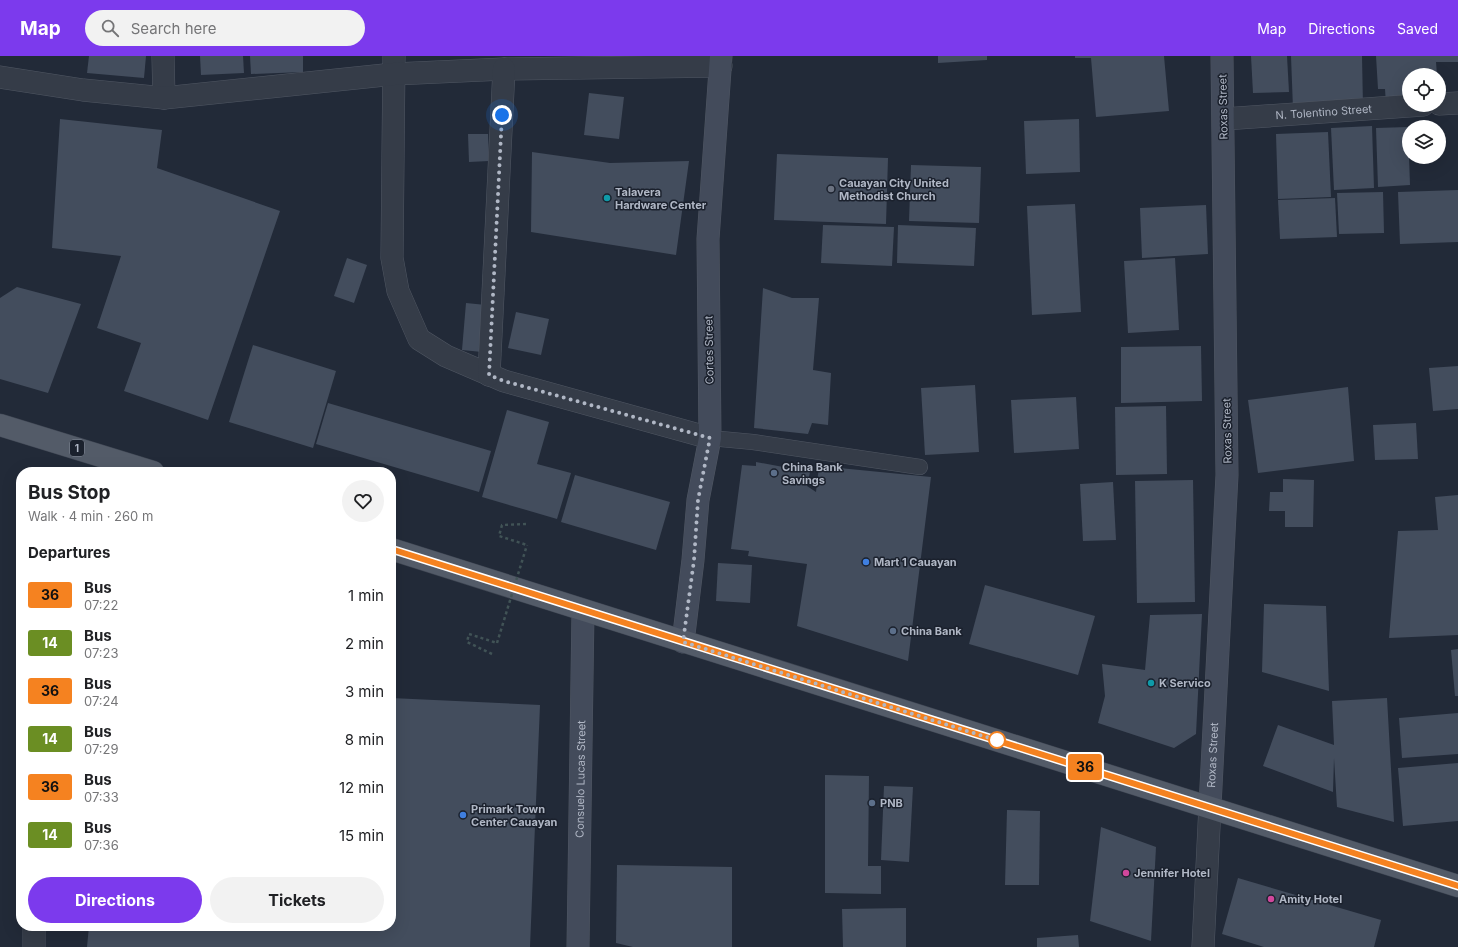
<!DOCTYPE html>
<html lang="en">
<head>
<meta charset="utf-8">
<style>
	:root { --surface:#fff; --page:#f2f2f2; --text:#202124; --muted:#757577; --accent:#7c3aed }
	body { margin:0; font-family:Inter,sans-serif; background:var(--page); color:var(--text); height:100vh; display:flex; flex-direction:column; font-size:15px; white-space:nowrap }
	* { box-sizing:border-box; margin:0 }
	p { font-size:13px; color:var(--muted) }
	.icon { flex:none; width:22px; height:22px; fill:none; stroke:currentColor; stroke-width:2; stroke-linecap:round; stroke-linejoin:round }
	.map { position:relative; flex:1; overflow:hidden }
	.details { position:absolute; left:16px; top:411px; width:380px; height:464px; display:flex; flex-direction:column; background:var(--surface); border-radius:16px; box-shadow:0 4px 16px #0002 }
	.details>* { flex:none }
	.badge { padding:0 8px; border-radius:3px; font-size:14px; line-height:26px }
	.tools { position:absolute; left:1402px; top:12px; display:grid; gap:8px }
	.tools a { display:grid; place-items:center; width:44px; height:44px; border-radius:50%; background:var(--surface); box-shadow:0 4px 16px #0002; font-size:20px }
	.you { position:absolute; width:20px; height:20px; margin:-10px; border:3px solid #fff; border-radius:50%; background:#1a73e8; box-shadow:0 0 0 6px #1a73e833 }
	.map>.badge { position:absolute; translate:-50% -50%; box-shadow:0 0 0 2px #fff }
	h2 { padding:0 12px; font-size:15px; line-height:36px }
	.round { display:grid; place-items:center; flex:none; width:42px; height:42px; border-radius:21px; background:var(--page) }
	.headline { display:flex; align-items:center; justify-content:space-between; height:68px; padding:0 12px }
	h1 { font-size:19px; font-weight:700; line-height:30px }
	.primary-button { display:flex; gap:8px; margin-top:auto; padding:8px 12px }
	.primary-button a { flex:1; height:46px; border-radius:24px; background:var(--accent); color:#fff; font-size:16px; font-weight:700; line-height:46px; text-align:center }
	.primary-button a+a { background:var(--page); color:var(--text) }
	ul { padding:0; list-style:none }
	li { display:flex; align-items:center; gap:12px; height:48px; padding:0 12px }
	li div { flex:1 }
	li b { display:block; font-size:15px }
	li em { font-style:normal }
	li .badge { min-width:44px; font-weight:700; text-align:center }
	header { display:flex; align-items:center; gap:24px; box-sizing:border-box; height:56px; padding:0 20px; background:var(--accent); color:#fff }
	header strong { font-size:19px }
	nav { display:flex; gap:22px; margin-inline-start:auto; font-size:14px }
	.search { width:280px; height:36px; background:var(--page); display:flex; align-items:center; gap:10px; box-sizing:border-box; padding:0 14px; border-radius:22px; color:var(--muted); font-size:15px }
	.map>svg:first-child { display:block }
	.building { fill:#434d5d }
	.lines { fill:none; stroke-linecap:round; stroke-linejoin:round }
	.lane-casing { stroke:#505763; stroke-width:16 }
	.street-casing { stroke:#505763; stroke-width:23 }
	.secondary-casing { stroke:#505763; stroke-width:23 }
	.primary-casing { stroke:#3e4552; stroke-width:23 }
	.path { stroke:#415356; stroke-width:2.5; stroke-dasharray:3 3; stroke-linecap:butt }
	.lane { stroke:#353c48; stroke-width:15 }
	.street { stroke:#353c48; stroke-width:22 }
	.secondary { stroke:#434b5b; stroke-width:22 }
	.primary { stroke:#535b68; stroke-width:22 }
	.path-bridge { stroke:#415356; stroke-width:2.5; stroke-dasharray:3 3; stroke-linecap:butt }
	.line-casing { stroke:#fff; stroke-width:9 }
	.line { stroke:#f58220; stroke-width:6 }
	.walk { stroke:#b0b7c5; stroke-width:4; stroke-dasharray:0 7.2 }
	.worship-dot { fill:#6b7280; stroke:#1b212d; stroke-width:1.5 }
	.culture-dot { fill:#0f9aa8; stroke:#1b212d; stroke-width:1.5 }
	.service-dot { fill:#5c6f8a; stroke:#1b212d; stroke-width:1.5 }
	.shop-dot { fill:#3f7fe0; stroke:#1b212d; stroke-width:1.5 }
	.stop-dot { fill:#fff; stroke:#f58220; stroke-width:2 }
	.hotel-dot { fill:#d1479c; stroke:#1b212d; stroke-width:1.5 }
	.labels { text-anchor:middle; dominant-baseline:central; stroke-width:3; stroke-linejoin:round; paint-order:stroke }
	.shield { fill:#1b212d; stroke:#838a97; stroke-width:1 }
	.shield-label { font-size:10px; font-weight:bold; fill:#b0b7c5 }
	.street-label { font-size:11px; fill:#b0b7c5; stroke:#1b212d }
	.poi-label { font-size:11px; font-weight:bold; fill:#b0b7c5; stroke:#1b212d; text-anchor:start }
</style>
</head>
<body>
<header>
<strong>Map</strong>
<div class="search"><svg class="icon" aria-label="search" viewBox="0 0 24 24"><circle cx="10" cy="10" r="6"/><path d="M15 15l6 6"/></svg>Search here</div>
<nav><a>Map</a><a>Directions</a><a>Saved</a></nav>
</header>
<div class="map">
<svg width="1458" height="891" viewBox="0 0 1458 891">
	<rect width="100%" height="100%" fill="#222a38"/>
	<g class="building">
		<polygon points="89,0 146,0 144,22 87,17"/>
		<polygon points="200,0 243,0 244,17 201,19"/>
		<polygon points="250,0 303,0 303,16 251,18"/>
		<polygon points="938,0 987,0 987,4 938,7"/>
		<polygon points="1075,0 1164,0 1169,55 1096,61 1091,2 1075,2"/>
		<polygon points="1251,0 1287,0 1289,36 1253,37"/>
		<polygon points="1291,0 1362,0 1363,51 1293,53"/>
		<polygon points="1376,0 1458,0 1458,6 1436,6 1437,19 1409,19 1409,31 1406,32 1407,47 1386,48 1385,33 1378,33"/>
		<polygon points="589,37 624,41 619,83 584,79"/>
		<polygon points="60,63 162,74 157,112 280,155 208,364 124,335 141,287 97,272 121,200 52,192"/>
		<polygon points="1079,63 1080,116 1026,118 1024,65"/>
		<polygon points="1372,70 1374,132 1334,134 1331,72"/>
		<polygon points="1408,71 1410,129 1378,131 1376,72"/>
		<polygon points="1328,76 1331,141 1278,143 1276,78"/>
		<polygon points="468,78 488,78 489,105 469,106"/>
		<polygon points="532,96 610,107 689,105 676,199 531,176"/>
		<polygon points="777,98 888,102 886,168 774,164"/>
		<polygon points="911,109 981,111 979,167 909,165"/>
		<polygon points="1458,134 1458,186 1400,188 1398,136"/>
		<polygon points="1383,136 1384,177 1339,178 1337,137"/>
		<polygon points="1335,142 1337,181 1280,183 1278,144"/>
		<polygon points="1075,148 1081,256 1032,259 1027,150"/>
		<polygon points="1206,149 1208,198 1142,202 1140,152"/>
		<polygon points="823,169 894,171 892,210 821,207"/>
		<polygon points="898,169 976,172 974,210 897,207"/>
		<polygon points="347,202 367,209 354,247 334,240"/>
		<polygon points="1175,202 1179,274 1128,277 1124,205"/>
		<polygon points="17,231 81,248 48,337 0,323 0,242"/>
		<polygon points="763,232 792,242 819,242 813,314 831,317 828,369 812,367 808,378 754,372"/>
		<polygon points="466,247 486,249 482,296 462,294"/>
		<polygon points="516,256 549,263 541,299 508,292"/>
		<polygon points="253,289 336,315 313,392 229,366"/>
		<polygon points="1201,290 1202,345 1121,347 1121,291"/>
		<polygon points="1458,310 1458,353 1433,355 1429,312"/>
		<polygon points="975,329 979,396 925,399 921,332"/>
		<polygon points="1348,331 1354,405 1258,417 1248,344"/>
		<polygon points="1076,341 1079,393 1014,397 1011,344"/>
		<polygon points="328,347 491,395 479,436 316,388"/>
		<polygon points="1166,350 1167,418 1116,419 1115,351"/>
		<polygon points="507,354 549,366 537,408 571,417 557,463 482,441"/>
		<polygon points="1416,367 1418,403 1375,404 1373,369"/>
		<polygon points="756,406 810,416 807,430 816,436 819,410 931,421 908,605 797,570 807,508 748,500 749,495 731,493 742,409 756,410"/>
		<polygon points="575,419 670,446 656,494 561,466"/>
		<polygon points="1283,423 1314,424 1313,471 1285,471 1285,455 1269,455 1270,436 1283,436"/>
		<polygon points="1193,424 1195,546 1137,547 1135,425"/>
		<polygon points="1113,426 1116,484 1083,485 1080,428"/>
		<polygon points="1458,439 1458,579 1389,582 1398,475 1438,474 1435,441"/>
		<polygon points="718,507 752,509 750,547 716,545"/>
		<polygon points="985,529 1095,560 1078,619 969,588"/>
		<polygon points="1264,548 1326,550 1329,635 1262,616"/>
		<polygon points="1202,558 1196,678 1174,692 1098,667 1105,640 1102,608 1145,614 1150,559"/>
		<polygon points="1458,593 1458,640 1455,640 1451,594"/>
		<polygon points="391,642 540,649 530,891 87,891 89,870 391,870"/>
		<polygon points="1387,642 1394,766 1337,751 1334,702 1333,736 1263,710 1278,669 1334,689 1332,645"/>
		<polygon points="1458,657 1458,698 1402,702 1399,662"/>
		<polygon points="1458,707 1458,765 1403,770 1398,712"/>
		<polygon points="825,719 869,720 868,810 881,810 881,838 825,837"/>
		<polygon points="884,730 913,731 909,806 881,804"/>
		<polygon points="1007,754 1040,755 1039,829 1005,829"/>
		<polygon points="1101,771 1156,791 1151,885 1090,865"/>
		<polygon points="617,809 732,811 732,891 633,891 616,887"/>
		<polygon points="1238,822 1381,864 1374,891 1264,891 1222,878"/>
		<polygon points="906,852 906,891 843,891 842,853"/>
		<polygon points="1078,879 1079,891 1037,891 1037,882"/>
	</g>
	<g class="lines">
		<g class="lane-casing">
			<polyline id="lane" points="710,382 753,386 920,411"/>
		</g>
		<g class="street-casing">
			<g id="street">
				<polyline points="163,0 164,42"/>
				<polyline points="394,0 392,202 398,235 419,283 446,300 504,325 710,382"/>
				<polyline points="0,21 83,34 164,42 394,18 504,13 721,10"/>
				<polyline points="1439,48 1458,47"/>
				<path id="s1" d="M1224,63L1423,49"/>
				<polyline points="489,319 504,13"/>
				<polyline points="34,870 34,891"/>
				<polyline points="1203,891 1210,750"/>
			</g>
		</g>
		<g class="secondary-casing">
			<g id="secondary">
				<polyline points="683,586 693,504 698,444 710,382 708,183 721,0"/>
				<path id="s2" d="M1210,750L1227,419L1222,0"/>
				<path id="s3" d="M578,891L583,555"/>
			</g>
		</g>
		<g class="primary-casing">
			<g id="primary">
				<polyline points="0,369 153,416"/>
				<polyline points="391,493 1458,830"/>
			</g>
		</g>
		<g class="path">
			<polyline points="526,468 502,469 499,480 527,489"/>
			<polyline points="492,598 467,586 469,578 497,587"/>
		</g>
		<use href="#lane" class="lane"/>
		<use href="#street" class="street"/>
		<use href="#secondary" class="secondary"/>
		<use href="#primary" class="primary"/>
		<polyline class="path-bridge" points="497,587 527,489"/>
	</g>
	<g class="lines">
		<g class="line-casing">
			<polyline id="line" points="391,493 1458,830"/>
		</g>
		<use href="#line" class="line"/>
		<polyline class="walk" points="502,59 489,319 504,325 710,382 698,444 694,504 683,586 999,685 997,684"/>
	</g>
	<circle class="worship-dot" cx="831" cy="133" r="4"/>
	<g class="culture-dot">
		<circle cx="607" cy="142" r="4"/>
		<circle cx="1151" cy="627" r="4"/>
	</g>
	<g class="service-dot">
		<circle cx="774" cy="417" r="4"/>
		<circle cx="893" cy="575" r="4"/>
		<circle cx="872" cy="747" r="4"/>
	</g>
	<g class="shop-dot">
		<circle cx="866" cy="506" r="4"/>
		<circle cx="463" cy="759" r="4"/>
	</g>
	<circle class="stop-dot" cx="997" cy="684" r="8"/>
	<g class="hotel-dot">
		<circle cx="1126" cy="817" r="4"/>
		<circle cx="1271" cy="843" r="4"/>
	</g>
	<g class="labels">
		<rect class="shield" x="70" y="384" width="14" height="16" rx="3"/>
		<g class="shield-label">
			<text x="77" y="392">1</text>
		</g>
		<g class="street-label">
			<text transform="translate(1223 51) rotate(-91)">Roxas Street</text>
			<text stroke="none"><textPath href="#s1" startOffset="100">N. Tolentino Street</textPath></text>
			<text transform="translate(709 294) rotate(-91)">Cortes Street</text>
			<text transform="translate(1227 375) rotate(-91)">Roxas Street</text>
			<text stroke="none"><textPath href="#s2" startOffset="51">Roxas Street</textPath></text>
			<text stroke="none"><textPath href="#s3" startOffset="168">Consuelo Lucas Street</textPath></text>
		</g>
		<g class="poi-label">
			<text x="839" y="127">Cauayan City United<tspan x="839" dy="13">Methodist Church</tspan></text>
			<text x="615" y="136">Talavera<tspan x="615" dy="13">Hardware Center</tspan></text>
			<text x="782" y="411">China Bank<tspan x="782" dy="13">Savings</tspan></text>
			<text x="874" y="506">Mart 1 Cauayan</text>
			<text x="901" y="575">China Bank</text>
			<text x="1159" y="627">K Servico</text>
			<text x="880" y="747">PNB</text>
			<text x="471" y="753">Primark Town<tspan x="471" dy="13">Center Cauayan</tspan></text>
			<text x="1134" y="817">Jennifer Hotel</text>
			<text x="1279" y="843">Amity Hotel</text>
		</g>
	</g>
</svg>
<div class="tools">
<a><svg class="icon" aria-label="locate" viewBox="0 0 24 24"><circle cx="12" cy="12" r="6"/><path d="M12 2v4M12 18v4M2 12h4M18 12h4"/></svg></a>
<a><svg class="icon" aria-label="layers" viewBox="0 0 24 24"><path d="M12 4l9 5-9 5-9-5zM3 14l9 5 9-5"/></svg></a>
</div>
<div class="you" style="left:502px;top:59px"></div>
<b class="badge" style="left:1085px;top:711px;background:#f58220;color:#111">36</b>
<section class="details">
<div class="headline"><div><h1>Bus Stop</h1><p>Walk · 4 min · 260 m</p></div><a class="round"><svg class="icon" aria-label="heart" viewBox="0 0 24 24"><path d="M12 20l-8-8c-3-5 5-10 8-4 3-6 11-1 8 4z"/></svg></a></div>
<h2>Departures</h2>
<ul>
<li><span class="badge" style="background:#f58220;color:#111">36</span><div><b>Bus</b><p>07:22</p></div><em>1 min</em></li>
<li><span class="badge" style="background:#6b8e23;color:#fff">14</span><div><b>Bus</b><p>07:23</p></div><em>2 min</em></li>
<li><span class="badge" style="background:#f58220;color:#111">36</span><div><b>Bus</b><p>07:24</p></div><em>3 min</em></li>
<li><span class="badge" style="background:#6b8e23;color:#fff">14</span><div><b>Bus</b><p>07:29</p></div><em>8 min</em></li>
<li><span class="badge" style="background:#f58220;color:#111">36</span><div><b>Bus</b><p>07:33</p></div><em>12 min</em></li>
<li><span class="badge" style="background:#6b8e23;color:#fff">14</span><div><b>Bus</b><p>07:36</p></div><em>15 min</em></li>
</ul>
<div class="primary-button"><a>Directions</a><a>Tickets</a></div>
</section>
</div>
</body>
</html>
